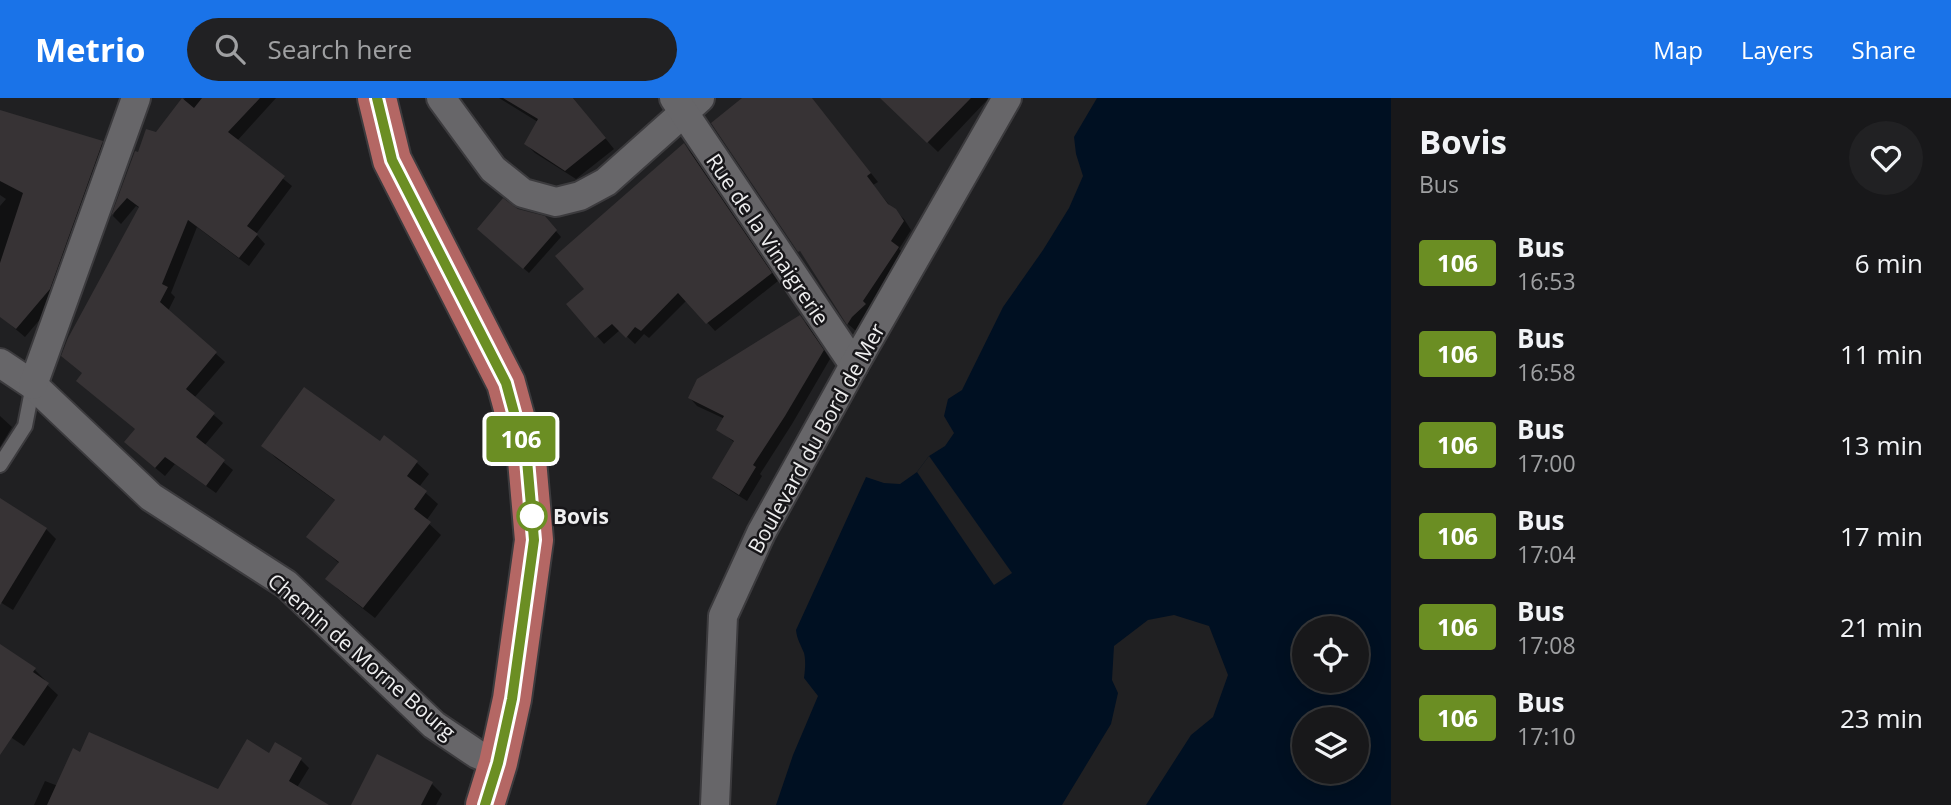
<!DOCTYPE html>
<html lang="en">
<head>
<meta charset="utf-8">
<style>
	:root { --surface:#18181a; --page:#212123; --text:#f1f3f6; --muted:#9fa0a2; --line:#363739; --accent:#1a73e8 }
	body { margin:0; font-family:"Open Sans",sans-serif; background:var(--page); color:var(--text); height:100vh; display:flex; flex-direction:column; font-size:26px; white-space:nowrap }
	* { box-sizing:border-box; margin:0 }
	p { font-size:23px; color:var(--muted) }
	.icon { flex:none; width:38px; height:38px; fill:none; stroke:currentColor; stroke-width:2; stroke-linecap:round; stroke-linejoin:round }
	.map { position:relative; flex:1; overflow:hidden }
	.side { display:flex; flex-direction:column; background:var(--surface); width:560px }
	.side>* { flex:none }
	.badge { padding:0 14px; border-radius:5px; font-size:24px; line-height:46px }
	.controls { position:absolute; left:1292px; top:518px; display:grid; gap:14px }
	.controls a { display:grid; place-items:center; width:77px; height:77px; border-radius:50%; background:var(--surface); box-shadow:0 4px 18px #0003,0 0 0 2px var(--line); font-size:35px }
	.map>.badge { position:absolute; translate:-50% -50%; box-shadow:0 0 0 4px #fff }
	.round { display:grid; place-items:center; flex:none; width:74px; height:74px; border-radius:37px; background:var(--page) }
	.summary { display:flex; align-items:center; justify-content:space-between; height:119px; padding:0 28px }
	h1 { font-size:33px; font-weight:700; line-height:52px }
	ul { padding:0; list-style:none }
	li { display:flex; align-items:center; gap:21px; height:91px; padding:0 28px }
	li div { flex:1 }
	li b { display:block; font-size:26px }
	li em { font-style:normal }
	li .badge { min-width:77px; font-weight:700; text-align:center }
	header { display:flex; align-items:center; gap:42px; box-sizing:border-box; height:98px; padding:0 35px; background:var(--accent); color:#fff }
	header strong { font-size:33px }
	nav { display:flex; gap:38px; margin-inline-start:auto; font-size:24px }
	.search { width:490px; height:63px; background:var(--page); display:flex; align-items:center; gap:18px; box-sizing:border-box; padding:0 24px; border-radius:38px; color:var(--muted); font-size:26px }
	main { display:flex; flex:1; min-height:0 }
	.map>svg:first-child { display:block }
	.water { fill:#001022; fill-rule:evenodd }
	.pier { fill:#202022 }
	.shadow { fill:#0007 }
	.building { fill:#373335 }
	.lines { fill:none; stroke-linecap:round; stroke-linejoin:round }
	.lane-casing { stroke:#3c3b3e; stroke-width:18 }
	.street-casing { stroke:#3c3b3e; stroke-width:32 }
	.primary-casing { stroke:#3c3b3e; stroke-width:42 }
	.lane { stroke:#676669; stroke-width:14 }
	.street { stroke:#676669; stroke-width:28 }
	.primary { stroke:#b46764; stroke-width:38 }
	.line-casing { stroke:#fff; stroke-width:16 }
	.line { stroke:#6b8e23; stroke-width:10 }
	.stop-dot { fill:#fff; stroke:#6b8e23; stroke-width:3.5 }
	.labels { text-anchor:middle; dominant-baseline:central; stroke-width:5; stroke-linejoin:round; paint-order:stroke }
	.street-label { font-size:21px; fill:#eeeeef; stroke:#171619 }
	.stop-label { font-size:21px; font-weight:bold; fill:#eeeeef; stroke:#171619; text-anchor:start }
</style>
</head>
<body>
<header>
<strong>Metrio</strong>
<div class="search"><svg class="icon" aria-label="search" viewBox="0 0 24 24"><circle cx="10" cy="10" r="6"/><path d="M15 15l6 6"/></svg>Search here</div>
<nav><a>Map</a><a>Layers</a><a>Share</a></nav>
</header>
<main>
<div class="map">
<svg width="1391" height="707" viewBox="0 0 1391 707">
	<rect width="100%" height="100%" fill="#202022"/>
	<path class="water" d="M1097,0H1391V707H1146L1191,637L1213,619L1228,577L1209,528L1174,517L1148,522L1114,548L1112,582L1118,595L1111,626L1062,707H776L793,657L818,598L804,580C805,572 806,563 804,555C801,547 797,542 796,532L866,379L884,385L900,386L917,374L929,358L945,348L954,335L944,318L948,301L962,292L1003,209L1043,152L1069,110L1083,78L1076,56L1074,39ZM1304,530H1356V583H1304ZM1304,621H1356V674H1304Z"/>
	<polygon class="pier" points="929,358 1012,475 994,487 917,374"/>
	<g class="shadow">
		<polygon points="185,0 276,0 237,43 292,88 256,136 265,146 249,168 197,129 171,195 175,199 168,213 225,264 194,300 223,325 204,348 233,372 216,395 175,366 165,378 135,353 137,332 84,276 140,110 136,108 121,126 113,118 136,55 139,56"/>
		<polygon points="499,0 573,0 614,51 576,81 535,55 526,46 538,24"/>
		<polygon points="744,0 811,0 878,84 873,87 891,109 904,121 911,132 899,151 906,158 873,215 856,233 848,226 807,160 800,153 713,25"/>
		<polygon points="882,0 989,0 938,54"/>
		<polygon points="0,14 102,45 111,54 58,200 25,239 0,218 0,108 6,101 0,97"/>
		<polygon points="684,47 691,54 778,183 715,233 687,202 649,240 644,236 635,246 620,232 604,246 569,206 586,191"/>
		<polygon points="517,112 549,125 561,139 529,175 484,136"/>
		<polygon points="800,220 808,227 830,261 792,326 760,376 762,378 747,403 722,387 714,380 735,345 718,331 725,321 697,308 690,300"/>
		<polygon points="0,318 12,329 0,349"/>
		<polygon points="385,340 417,365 429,376 419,389 438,406 426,423 441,437 375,520 339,492 328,481 340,466 309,439 336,403 276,360 264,348 380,346"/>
		<polygon points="0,401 46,431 56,441 13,512 0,504"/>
		<polygon points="4,551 35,572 45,582 44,584 58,597 24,648 0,632 0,556"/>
		<polygon points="276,647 301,662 309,670 288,704 270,657"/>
		<polygon points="45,683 58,688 211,707 34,707"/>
		<polygon points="432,686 442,696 436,707 353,707"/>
	</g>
	<g class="building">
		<polygon points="182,0 194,10 202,0 260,0 228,34 285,78 247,128 258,136 239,160 188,122 162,186 168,189 160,204 217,254 186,291 215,315 196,339 225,362 206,388 165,359 155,370 124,344 135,331 76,283 82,275 61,258 68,240 139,109 127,100 111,118 135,53 138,54 146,31 156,34"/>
		<polygon points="503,0 573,0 606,40 565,73 524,46 538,21"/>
		<polygon points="742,0 812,0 871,75 867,78 888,106 896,111 904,123 891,143 899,149 863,203 866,206 852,219 847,227 800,153 798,154 711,25"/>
		<polygon points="880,0 971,0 927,45"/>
		<polygon points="0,12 103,43 50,191 16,231 0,219 0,165 23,95 0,83"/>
		<polygon points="684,45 772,175 706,226 678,195 641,233 635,229 626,240 612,226 595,240 566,206 584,191 555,158"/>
		<polygon points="503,100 518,111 545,118 557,132 523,171 477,131"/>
		<polygon points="800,217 824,252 785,318 753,367 756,369 739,397 712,380 734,343 716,332 724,318 688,300 697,281"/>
		<polygon points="304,289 380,343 384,337 418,363 407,378 427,393 414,411 431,424 363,510 325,481 339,464 306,439 335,402 261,348"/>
		<polygon points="0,400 47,430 0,507"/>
		<polygon points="0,546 36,570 33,574 49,585 0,657"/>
		<polygon points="89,634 218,691 247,641 269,655 275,644 302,660 289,683 329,707 47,707 73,650 80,654"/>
		<polygon points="377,656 433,684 421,707 351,707"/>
	</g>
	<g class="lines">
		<g class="lane-casing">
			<polyline id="lane" points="0,367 25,328 33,287"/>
		</g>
		<g class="street-casing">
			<g id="street">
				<polyline points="441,0 493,71 523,95 556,104 580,98 606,84 700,0"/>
				<polyline points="674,0 854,267"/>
				<polyline points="0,265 33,287 151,399 286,486 434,627 477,656 498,665"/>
				<polyline points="33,287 136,0"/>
				<polyline points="715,707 723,518 761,435 854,267 1007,0"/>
			</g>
		</g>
		<g class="primary-casing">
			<polyline id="primary" points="377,0 392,62 506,285 527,362 534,442 512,601 498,665 485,707"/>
		</g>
		<use href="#lane" class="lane"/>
		<use href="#street" class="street"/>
		<use href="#primary" class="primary"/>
	</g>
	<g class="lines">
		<g class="line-casing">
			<polyline id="line" points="377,0 392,62 506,285 527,362 534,442 512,601 498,665 485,707"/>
		</g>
		<use href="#line" class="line"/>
	</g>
	<circle class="stop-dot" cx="532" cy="418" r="14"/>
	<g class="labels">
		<g class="street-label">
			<text transform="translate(768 141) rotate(56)">Rue de la Vinaigrerie</text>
			<text transform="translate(816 340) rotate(-61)">Boulevard du Bord de Mer</text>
			<text transform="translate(362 558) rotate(41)">Chemin de Morne Bourg</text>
		</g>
		<g class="stop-label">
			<text x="553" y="418">Bovis</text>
		</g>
	</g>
</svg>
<div class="controls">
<a><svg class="icon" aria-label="locate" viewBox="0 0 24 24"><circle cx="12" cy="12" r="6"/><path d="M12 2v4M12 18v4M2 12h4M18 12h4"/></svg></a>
<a><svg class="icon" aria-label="layers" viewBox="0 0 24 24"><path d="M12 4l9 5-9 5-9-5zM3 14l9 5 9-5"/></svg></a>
</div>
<b class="badge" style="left:521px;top:341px;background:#6b8e23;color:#fff">106</b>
</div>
<section class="side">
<div class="summary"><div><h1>Bovis</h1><p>Bus</p></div><a class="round"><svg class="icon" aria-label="heart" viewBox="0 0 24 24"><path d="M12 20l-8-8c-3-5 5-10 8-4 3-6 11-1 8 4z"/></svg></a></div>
<ul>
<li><span class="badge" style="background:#6b8e23;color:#fff">106</span><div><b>Bus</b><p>16:53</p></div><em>6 min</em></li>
<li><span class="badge" style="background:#6b8e23;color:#fff">106</span><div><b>Bus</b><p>16:58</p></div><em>11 min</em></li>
<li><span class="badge" style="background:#6b8e23;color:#fff">106</span><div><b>Bus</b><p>17:00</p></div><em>13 min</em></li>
<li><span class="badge" style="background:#6b8e23;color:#fff">106</span><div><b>Bus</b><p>17:04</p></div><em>17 min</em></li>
<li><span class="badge" style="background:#6b8e23;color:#fff">106</span><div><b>Bus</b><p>17:08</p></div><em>21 min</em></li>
<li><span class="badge" style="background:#6b8e23;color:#fff">106</span><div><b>Bus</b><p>17:10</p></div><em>23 min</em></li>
</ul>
</section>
</main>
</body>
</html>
